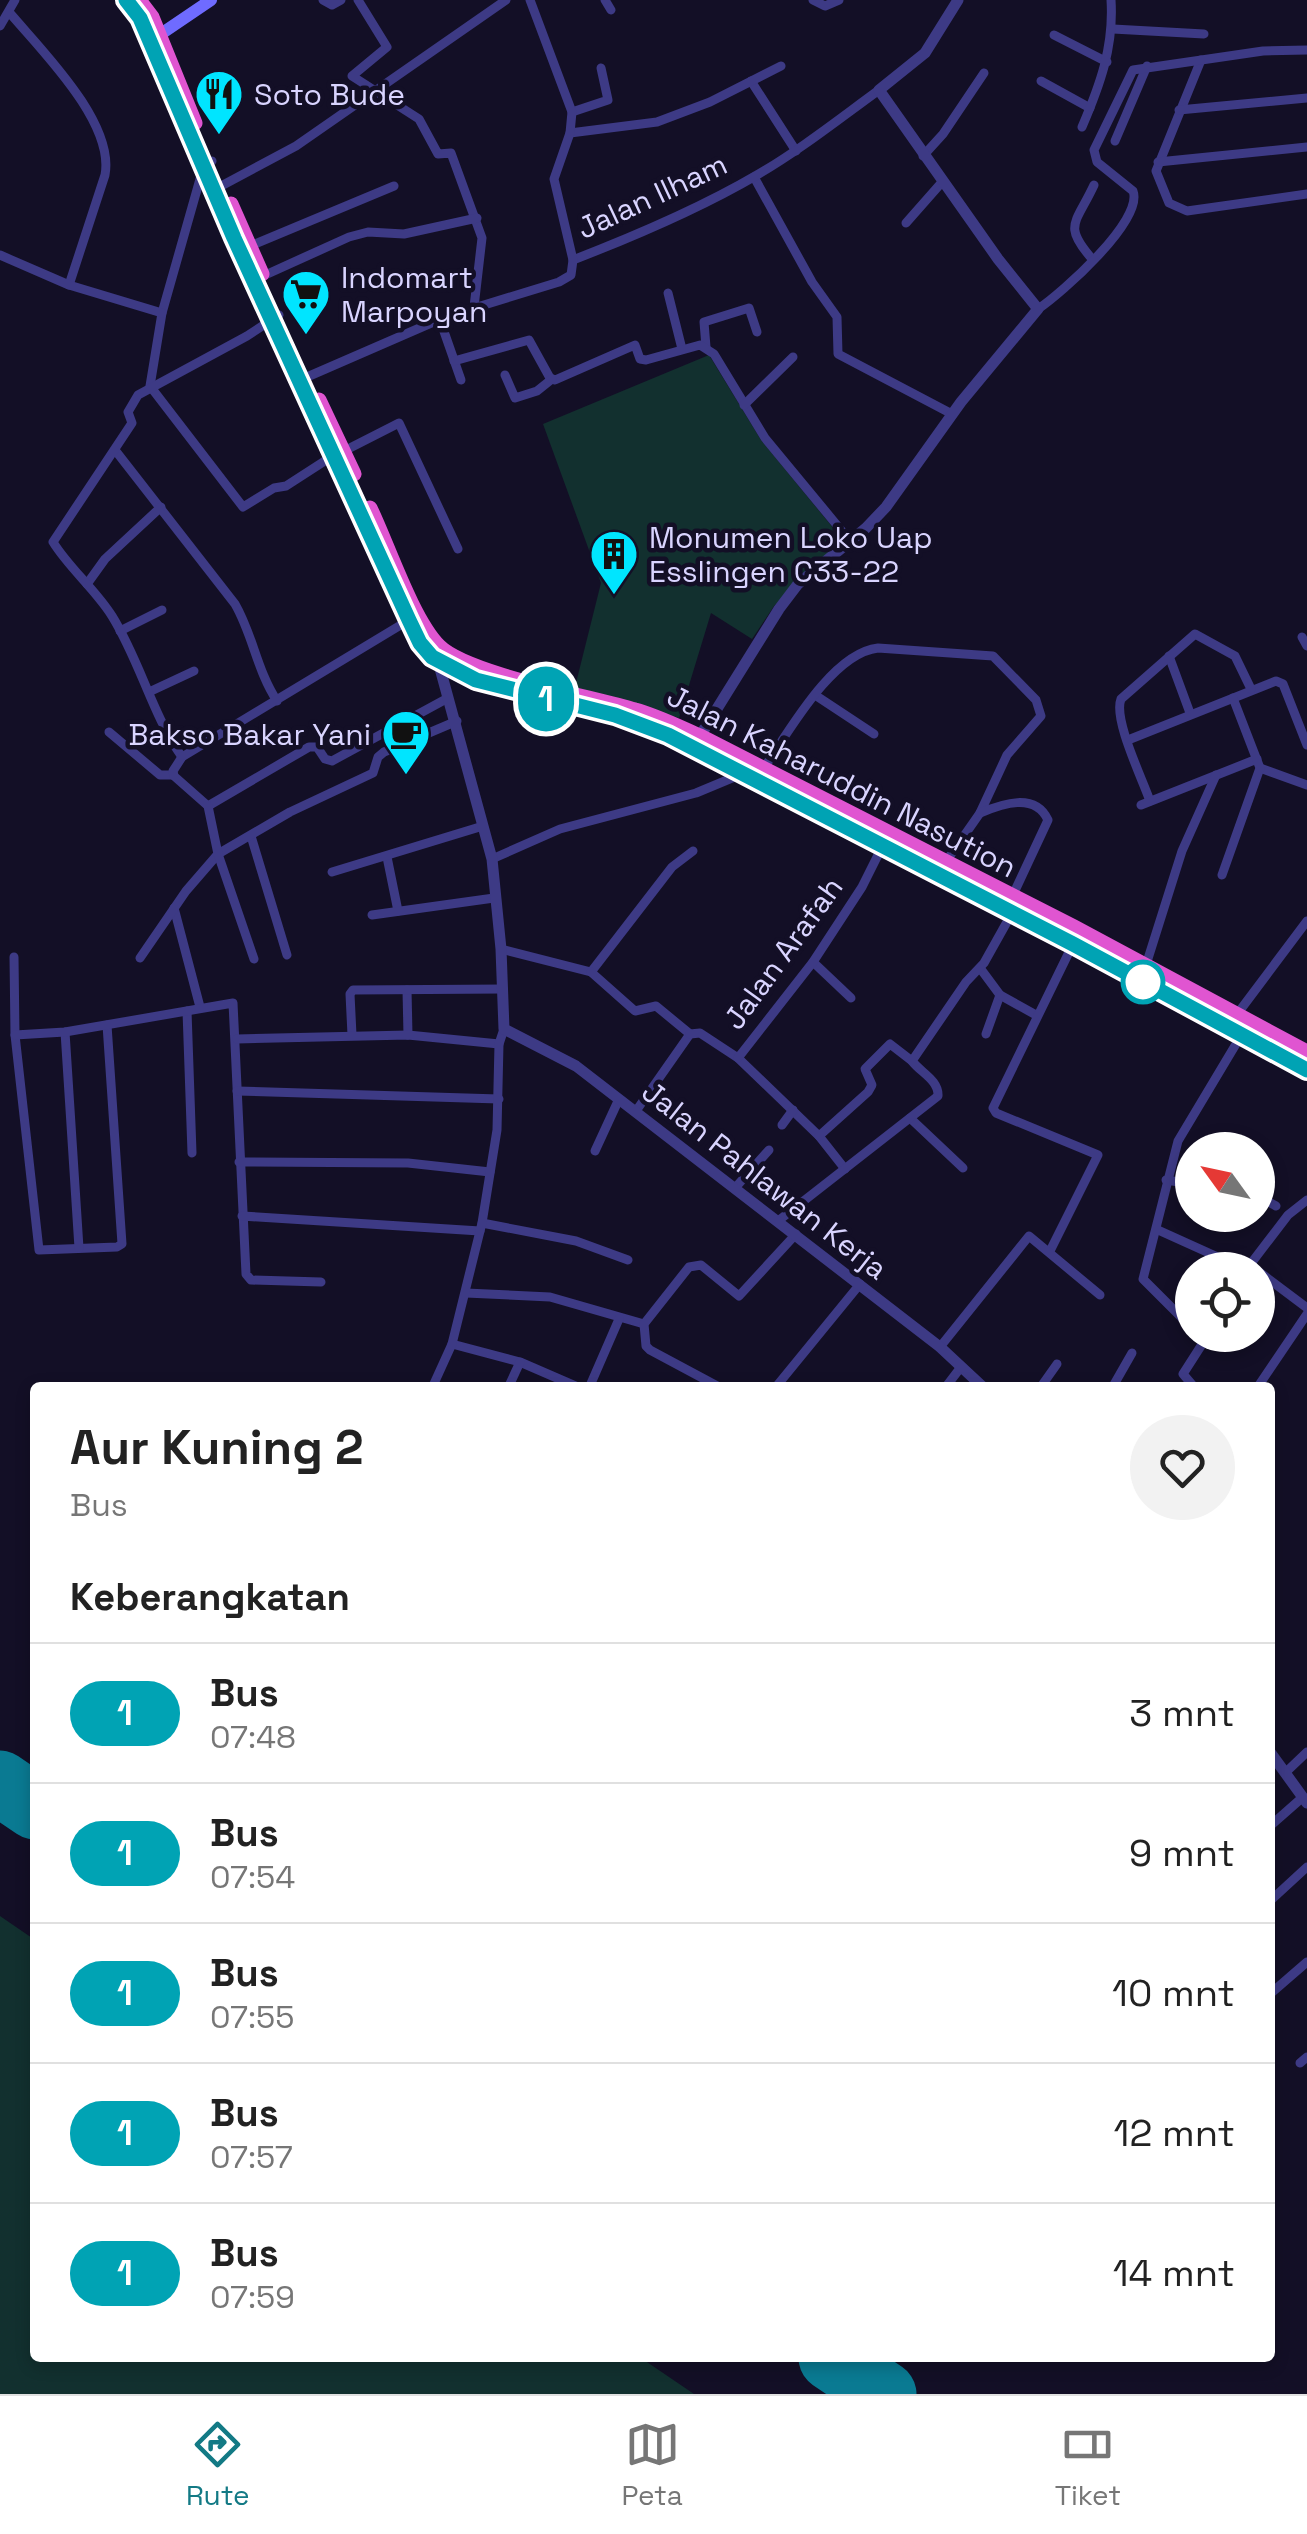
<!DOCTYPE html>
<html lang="id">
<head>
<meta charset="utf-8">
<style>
	:root { --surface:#fff; --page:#f2f2f2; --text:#222; --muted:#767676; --line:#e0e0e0; --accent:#137a85 }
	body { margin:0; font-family:"Space Grotesk",sans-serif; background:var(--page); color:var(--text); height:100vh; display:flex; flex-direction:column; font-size:38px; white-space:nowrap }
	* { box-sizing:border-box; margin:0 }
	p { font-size:32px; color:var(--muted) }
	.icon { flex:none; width:55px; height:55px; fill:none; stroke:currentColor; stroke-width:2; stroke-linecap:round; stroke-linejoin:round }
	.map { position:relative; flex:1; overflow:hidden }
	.drawer { position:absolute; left:30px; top:1382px; width:1245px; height:980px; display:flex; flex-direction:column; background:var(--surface); border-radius:10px; box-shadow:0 5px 15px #0003 }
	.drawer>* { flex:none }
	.badge { padding:0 20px; border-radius:32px; font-size:35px; line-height:65px }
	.needle { width:65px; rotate:303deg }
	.controls { position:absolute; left:1175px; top:1132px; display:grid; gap:20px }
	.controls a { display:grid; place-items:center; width:100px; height:100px; border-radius:50%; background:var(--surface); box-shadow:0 5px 15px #0003; font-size:50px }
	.map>.badge { position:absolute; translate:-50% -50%; box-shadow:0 0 0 5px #fff }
	h2 { padding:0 40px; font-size:38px; line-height:90px }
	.round { display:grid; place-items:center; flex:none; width:105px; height:105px; border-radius:52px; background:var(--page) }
	.head { display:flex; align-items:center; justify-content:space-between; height:170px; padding:0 40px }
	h1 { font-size:48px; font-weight:700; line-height:75px }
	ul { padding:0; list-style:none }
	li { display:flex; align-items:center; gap:30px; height:140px; padding:0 40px; border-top:2px solid var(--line) }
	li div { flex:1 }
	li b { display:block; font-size:38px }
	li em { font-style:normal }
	li .badge { min-width:110px; font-weight:700; text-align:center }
	.tabs { display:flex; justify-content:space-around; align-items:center; height:140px; border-top:2px solid var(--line); background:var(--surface); font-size:28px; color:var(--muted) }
	.tabs a { display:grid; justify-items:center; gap:5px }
	.tabs .on { color:var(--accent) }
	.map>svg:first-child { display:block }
	.green { fill:#12302f }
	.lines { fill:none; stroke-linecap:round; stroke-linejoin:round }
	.runway { stroke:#0a7a92; stroke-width:65 }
	.minor { stroke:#3d3a85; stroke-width:9 }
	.tertiary { stroke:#3d3a85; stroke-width:11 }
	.secondary { stroke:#6f6bff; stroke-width:12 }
	.trunk { stroke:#e055d1; stroke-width:15 }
	.line-casing { stroke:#fff; stroke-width:22 }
	.line { stroke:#00a3b4; stroke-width:15 }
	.stop-dot { fill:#fff; stroke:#00a3b4; stroke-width:5 }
	.labels { text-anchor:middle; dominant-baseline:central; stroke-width:9; stroke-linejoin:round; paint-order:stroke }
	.poi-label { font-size:30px; fill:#d9d4ff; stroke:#130f26; text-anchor:start }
	.street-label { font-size:30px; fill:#d9d4ff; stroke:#130f26 }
</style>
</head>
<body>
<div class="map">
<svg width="1307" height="2394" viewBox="0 0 1307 2394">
	<rect width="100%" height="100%" fill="#130f26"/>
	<g class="green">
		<polygon points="709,355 761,440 843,540 774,606 752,639 711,613 679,718 575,687 601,583 543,424"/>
		<polygon points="0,1916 35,1940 35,2358 641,2358 694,2394 0,2394"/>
	</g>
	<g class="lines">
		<g class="runway">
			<polyline points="0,1783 35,1807"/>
			<polyline points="831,2358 884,2394"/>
		</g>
		<g class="minor">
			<polyline points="323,0 332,5 341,0"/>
			<polyline points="358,0 387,47 352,76 419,119 438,154 451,153 482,238 474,307"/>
			<polyline points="605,0 611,10"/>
			<polyline points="813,0 825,6 839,0"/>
			<path d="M9,12C40,49 115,122 105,175L69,285"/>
			<polyline points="0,26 15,0"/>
			<polyline points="1113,29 1204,34"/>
			<polyline points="1054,35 1107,62"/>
			<polyline points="1201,60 1156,171 1169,203 1187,211 1307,194"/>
			<polyline points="751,81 796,151"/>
			<polyline points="1041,81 1090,108"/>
			<polyline points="1179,110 1307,98"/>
			<polyline points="572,112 608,100 601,68"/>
			<path d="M1082,127C1100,85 1114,47 1111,0"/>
			<polyline points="570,133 657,122 710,102 781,66"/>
			<polyline points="1115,141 1147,66"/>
			<polyline points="923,156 943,134 984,73"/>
			<polyline points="212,161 204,165 162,313 150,386 243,507 274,488 286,486 334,455"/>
			<polyline points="1158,162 1307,147"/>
			<polyline points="754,177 812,282 837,317 838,354 952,414"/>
			<polyline points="223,185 296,146 506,0"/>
			<polyline points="906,223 943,181"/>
			<polyline points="250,246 394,186"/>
			<polyline points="0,255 69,285 162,313"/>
			<path d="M573,260C635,236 699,209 757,175C800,150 839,119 879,90"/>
			<path d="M1093,260C1062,225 1076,224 1094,185"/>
			<polyline points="263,276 349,237 368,232 404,234 477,218"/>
			<polyline points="668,293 682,349"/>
			<path d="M1038,309C1062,293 1144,220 1133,191L1097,162L1094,150L1133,70L1263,51L1307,50"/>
			<polyline points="440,320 461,380"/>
			<polyline points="706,347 704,322 749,308 757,332"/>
			<polyline points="454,361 529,340 550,378 555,380 635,345 640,359 646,360 700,345 714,354 765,438 850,541"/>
			<polyline points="505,375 515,398 537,391 552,379"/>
			<polyline points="307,377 445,317 559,282 571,275 573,260 554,179 570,133 572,112 530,0"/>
			<polyline points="744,405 793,357"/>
			<path d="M115,450L235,604C253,635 257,671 277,701"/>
			<polyline points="344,451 399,423 458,549"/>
			<polyline points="87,584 105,559 161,507"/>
			<polyline points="120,631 162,610"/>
			<polyline points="1302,637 1307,646"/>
			<polyline points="1169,656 1190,713"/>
			<polyline points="149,692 194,671"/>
			<polyline points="815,695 874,734"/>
			<polyline points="109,732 160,775 173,775"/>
			<polyline points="1128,740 1276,681 1283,684 1307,745"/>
			<path d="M182,757C152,714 140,661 112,616C95,589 69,568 53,542L132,423L128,412L138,395L247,336L279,315"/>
			<path d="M764,768C788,733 832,653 878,648L993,656L1036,700L1041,716L1007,755L980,813L945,863"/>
			<polyline points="1260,768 1307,785"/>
			<path d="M1150,801C1142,778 1113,719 1121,699L1195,634L1235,656L1251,689"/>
			<polyline points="1141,805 1257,759"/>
			<polyline points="208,806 309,747 317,747 325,759 332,761 448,698"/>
			<path d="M980,813C1002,804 1035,792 1048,820L1012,897"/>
			<polyline points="251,836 287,955"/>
			<polyline points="387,857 398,911"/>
			<polyline points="492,859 560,829 696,793 744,773"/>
			<polyline points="332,872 483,826"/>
			<polyline points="1222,875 1260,768 1233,698"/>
			<polyline points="174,908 200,1007"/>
			<polyline points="372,915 494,898"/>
			<polyline points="501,949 591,972 672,867 693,851"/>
			<polyline points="14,957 15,1035 39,1250 117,1247 122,1244 107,1025"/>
			<polyline points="140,958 186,891 218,854 290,812 373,773 378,757 384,752 457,721"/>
			<polyline points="254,959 218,854 208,806 174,776 173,771 182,757 409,620"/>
			<polyline points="813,962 851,998"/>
			<polyline points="1146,965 1182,851 1216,775"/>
			<polyline points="980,968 1000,995 986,1034"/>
			<polyline points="591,972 635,1011 656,1006 690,1034 636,1111"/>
			<polyline points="407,990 408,1035"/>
			<polyline points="1000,995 1036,1015"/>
			<polyline points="187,1011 192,1153"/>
			<polyline points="1238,1013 1307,921"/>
			<polyline points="65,1032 79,1248"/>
			<polyline points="690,1034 700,1033 738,1058 819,1136 845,1169"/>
			<polyline points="15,1035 65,1032 233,1003 246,1274 251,1280 321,1282"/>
			<polyline points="352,1035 350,994 353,990 503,989"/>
			<polyline points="237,1039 408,1035 499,1044"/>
			<polyline points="738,1058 813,962 862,887 883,845"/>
			<polyline points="237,1091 499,1099"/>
			<polyline points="910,1118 963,1168"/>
			<polyline points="782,1125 793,1110"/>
			<polyline points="819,1136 868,1092 872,1085 865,1069 890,1044 912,1061"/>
			<polyline points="595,1151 619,1099"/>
			<polyline points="239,1162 408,1163 490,1172"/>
			<polyline points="1166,1180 1192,1184"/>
			<polyline points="735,1188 769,1150"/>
			<polyline points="1258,1196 1276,1206"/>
			<polyline points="242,1216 480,1231"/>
			<path d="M778,1221L938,1096C939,1080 920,1072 912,1061L966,982L984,963L1012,913"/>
			<polyline points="482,1223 576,1241 628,1260"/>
			<polyline points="1158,1230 1220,1258"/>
			<polyline points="1050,1251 1098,1155 996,1113 993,1108 1073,944"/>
			<polyline points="1246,1270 1288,1215 1307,1200"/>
			<polyline points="1258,1271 1307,1308"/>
			<polyline points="466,1293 550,1297 644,1324"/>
			<polyline points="1187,1323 1143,1279 1178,1141 1242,1034"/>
			<polyline points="452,1344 520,1362 580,1388"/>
			<polyline points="940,1347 1029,1236 1100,1295"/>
			<polyline points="432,1388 452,1344 482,1223 497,1130 499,1044 504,1029"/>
			<polyline points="508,1388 520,1362"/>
			<polyline points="589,1388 619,1319"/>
			<polyline points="721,1388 650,1350 646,1346 644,1324 689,1267 701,1265 739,1296 796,1234"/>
			<polyline points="775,1388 860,1284"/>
			<polyline points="945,1388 961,1367"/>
			<polyline points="1040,1388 1057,1364"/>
			<polyline points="1112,1388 1132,1353"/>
			<polyline points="1195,1388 1183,1374 1208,1335"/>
			<polyline points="1257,1388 1307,1314"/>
			<polyline points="1285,1773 1307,1752"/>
			<polyline points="1270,1826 1303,1797"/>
			<polyline points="1270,1901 1307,1867"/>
			<polyline points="1270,1994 1307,1962"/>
			<polyline points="1300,2063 1307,2057"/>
		</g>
		<g class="tertiary">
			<polyline points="440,657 438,661 492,859 501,949 504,1029 576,1066 940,1347 984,1388"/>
			<polyline points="700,736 779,609 798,584 866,528 886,507 961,402 1038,309 998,259 879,90 925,53 958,0"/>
			<polyline points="1270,1752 1307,1803"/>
		</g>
		<polyline class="secondary" points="152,40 211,0"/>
		<g class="trunk">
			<path d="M126,0L140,18L234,238L420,643C460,694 557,697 616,716C633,721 650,728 667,735L1073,944L1307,1070"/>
			<polyline points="139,0 152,17 195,123"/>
			<polyline points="231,204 262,274"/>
			<polyline points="319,400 354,474"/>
			<path d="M370,508C388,545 412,619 439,646C467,674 592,697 635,710C657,716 679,727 700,736L1074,927L1307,1052"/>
		</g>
	</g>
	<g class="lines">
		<g class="line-casing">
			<polyline id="line" points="126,0 140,18 234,238 409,620 420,643 432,657 476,680 615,715 668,735 1073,944 1307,1070"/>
		</g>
		<use href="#line" class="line"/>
	</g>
	<defs>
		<g id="restaurant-pin" transform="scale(2.5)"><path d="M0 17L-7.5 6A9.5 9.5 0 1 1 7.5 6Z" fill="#00e5ff" stroke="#130f26"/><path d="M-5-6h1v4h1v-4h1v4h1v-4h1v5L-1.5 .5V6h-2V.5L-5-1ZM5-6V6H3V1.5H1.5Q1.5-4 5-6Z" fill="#111"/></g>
		<g id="supermarket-pin" transform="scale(2.5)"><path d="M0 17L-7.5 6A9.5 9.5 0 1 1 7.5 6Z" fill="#00e5ff" stroke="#130f26"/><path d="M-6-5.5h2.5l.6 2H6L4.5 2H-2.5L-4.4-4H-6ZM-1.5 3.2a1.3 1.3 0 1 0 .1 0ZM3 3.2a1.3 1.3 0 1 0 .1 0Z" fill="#111"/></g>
		<g id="building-pin" transform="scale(2.5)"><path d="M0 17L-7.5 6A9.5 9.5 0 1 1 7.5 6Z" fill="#00e5ff" stroke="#130f26"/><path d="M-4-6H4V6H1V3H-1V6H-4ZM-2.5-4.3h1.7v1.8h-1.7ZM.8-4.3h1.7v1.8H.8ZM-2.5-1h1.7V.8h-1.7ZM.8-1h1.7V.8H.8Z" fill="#111"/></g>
		<g id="cafe-pin" transform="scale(2.5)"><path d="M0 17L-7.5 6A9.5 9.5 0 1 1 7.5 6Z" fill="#00e5ff" stroke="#130f26"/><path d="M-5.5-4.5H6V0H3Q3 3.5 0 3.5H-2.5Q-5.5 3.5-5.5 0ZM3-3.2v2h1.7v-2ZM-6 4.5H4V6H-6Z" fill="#111"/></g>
	</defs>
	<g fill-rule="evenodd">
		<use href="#restaurant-pin" x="219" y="94"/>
		<use href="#supermarket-pin" x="306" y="294"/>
		<use href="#building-pin" x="614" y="554"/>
		<use href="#cafe-pin" x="406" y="734"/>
	</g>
	<circle class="stop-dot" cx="1143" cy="982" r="20"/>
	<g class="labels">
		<g class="poi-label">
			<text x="254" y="94">Soto Bude</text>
			<text x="341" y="277">Indomart<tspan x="341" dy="34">Marpoyan</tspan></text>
			<text x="649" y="537">Monumen Loko Uap<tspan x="649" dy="34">Esslingen C33-22</tspan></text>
			<text x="371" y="734" text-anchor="end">Bakso Bakar Yani</text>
		</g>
		<g class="street-label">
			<text transform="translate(652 196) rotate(-25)">Jalan Ilham</text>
			<text transform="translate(842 781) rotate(27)">Jalan Kaharuddin Nasution</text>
			<text transform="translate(783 953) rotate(-54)">Jalan Arafah</text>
			<text transform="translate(765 1180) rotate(38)">Jalan Pahlawan Kerja</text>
		</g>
	</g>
</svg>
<div class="controls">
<a><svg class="needle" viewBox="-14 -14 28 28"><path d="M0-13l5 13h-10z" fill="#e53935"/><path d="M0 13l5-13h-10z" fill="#767676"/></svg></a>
<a><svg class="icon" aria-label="locate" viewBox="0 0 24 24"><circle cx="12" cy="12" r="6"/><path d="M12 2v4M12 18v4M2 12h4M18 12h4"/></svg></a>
</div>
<b class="badge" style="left:546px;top:699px;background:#00a3b4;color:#fff">1</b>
<section class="drawer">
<div class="head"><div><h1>Aur Kuning 2</h1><p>Bus</p></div><a class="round"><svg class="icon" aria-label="heart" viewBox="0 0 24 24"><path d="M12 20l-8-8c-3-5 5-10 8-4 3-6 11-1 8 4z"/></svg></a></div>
<h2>Keberangkatan</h2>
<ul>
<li><span class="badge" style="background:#00a3b4;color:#fff">1</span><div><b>Bus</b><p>07:48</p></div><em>3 mnt</em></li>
<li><span class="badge" style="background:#00a3b4;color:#fff">1</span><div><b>Bus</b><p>07:54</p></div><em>9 mnt</em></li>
<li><span class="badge" style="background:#00a3b4;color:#fff">1</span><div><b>Bus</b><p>07:55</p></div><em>10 mnt</em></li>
<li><span class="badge" style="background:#00a3b4;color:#fff">1</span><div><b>Bus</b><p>07:57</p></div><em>12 mnt</em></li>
<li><span class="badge" style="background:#00a3b4;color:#fff">1</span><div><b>Bus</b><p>07:59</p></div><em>14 mnt</em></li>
</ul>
</section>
</div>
<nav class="tabs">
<a class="on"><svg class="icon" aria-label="directions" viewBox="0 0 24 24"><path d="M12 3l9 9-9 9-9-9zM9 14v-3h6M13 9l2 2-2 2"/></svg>Rute</a>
<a><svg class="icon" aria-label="map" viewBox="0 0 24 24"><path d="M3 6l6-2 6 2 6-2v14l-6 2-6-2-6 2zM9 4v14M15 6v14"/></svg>Peta</a>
<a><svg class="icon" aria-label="tickets" viewBox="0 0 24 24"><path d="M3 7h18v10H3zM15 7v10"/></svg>Tiket</a>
</nav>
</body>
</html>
